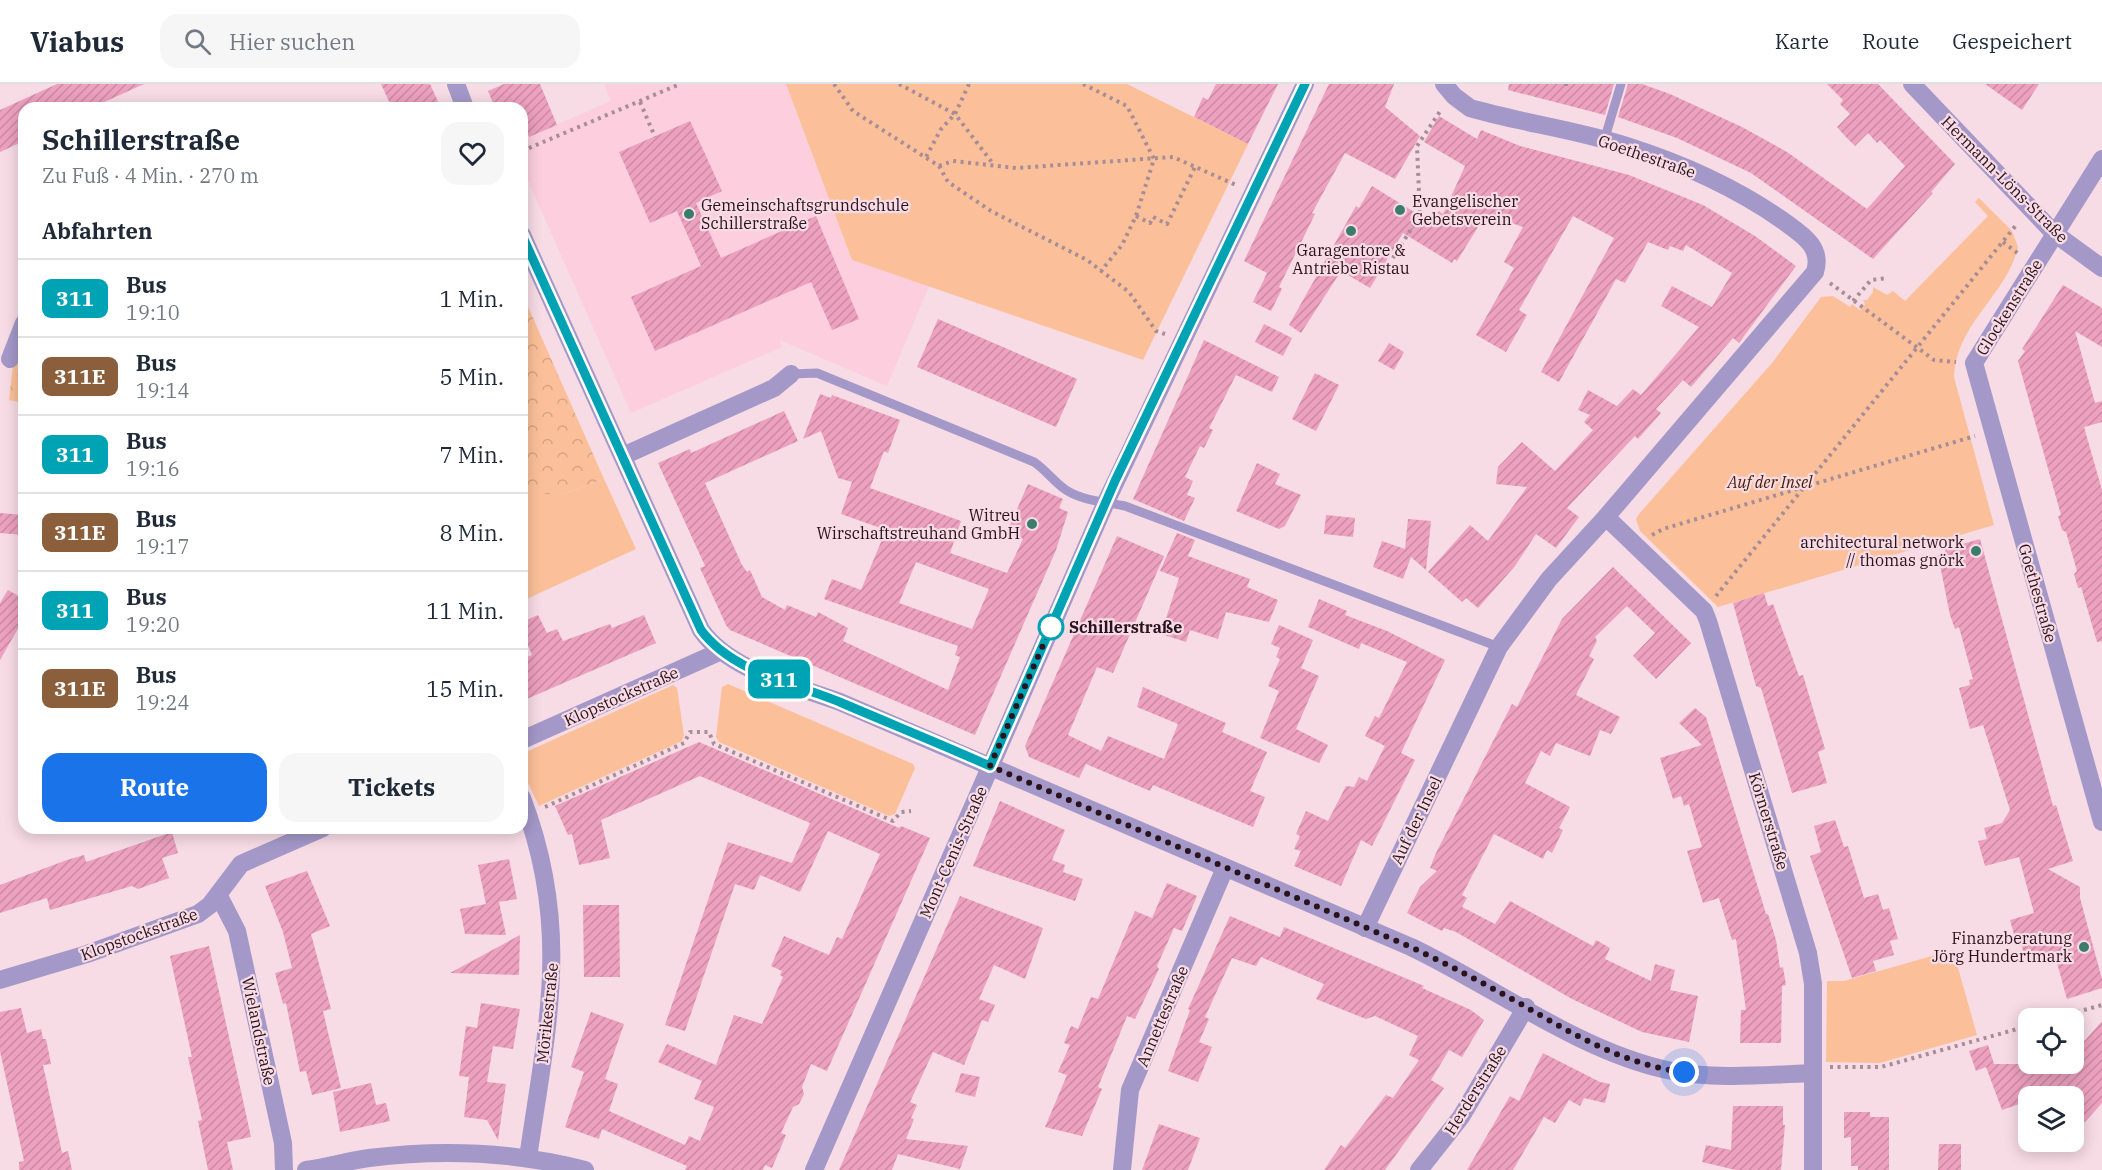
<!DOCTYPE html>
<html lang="de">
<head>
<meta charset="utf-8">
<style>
	:root { --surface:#fff; --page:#f6f6f7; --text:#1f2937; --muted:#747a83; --line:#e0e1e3; --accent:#1a73e8 }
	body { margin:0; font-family:"IBM Plex Serif",serif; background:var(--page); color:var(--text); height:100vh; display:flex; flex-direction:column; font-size:22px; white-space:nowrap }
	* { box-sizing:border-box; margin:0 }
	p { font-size:20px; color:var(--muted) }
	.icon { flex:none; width:33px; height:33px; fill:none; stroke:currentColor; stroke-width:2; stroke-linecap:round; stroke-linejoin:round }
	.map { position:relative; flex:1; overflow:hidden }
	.sheet { position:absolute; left:18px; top:18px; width:510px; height:732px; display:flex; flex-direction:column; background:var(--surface); border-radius:18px; box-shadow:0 3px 15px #0003 }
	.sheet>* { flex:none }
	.badge { padding:0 12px; border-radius:9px; font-size:21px; line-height:39px }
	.tools { position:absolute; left:2018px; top:924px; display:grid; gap:12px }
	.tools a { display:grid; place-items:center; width:66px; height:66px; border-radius:12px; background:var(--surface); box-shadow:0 3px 15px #0003; font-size:30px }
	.you { position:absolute; width:30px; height:30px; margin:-15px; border:4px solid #fff; border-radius:50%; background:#1a73e8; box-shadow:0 0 0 9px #1a73e833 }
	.map>.badge { position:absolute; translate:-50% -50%; box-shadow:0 0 0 3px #fff }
	h2 { padding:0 24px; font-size:22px; line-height:54px }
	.round { display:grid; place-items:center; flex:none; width:63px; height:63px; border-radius:18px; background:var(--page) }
	.summary { display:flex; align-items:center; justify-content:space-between; height:102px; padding:0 24px }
	h1 { font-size:28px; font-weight:800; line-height:45px }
	.button { display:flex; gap:12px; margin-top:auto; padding:12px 24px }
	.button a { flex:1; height:69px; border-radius:18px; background:var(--accent); color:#fff; font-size:24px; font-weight:800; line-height:69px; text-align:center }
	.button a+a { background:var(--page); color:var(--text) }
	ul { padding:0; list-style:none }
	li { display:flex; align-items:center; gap:18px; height:78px; padding:0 24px; border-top:2px solid var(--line) }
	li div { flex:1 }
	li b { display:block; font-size:22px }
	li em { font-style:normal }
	li .badge { min-width:66px; font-weight:700; text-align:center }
	header { display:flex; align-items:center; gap:36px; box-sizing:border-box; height:84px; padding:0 30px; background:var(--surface); border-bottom:2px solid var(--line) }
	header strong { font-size:28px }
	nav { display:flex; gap:33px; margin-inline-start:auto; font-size:21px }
	.search { width:420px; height:54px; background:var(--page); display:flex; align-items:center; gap:15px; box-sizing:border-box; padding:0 21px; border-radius:18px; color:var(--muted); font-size:22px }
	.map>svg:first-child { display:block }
	.built { fill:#fccede }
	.green { fill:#fbc099 }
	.forest { fill:url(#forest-crowns) }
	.building { fill:url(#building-hatch); fill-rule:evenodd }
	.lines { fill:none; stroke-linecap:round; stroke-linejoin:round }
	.path { stroke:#a78d97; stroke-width:4; stroke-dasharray:3 4.5; stroke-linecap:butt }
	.service { stroke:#a398c8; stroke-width:9 }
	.minor { stroke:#a398c8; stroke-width:18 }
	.tertiary { stroke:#a398c8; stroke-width:18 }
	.line-casing { stroke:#fff; stroke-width:14 }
	.line { stroke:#00a3b4; stroke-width:9 }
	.walk { stroke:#2a131c; stroke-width:6; stroke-dasharray:0 10.8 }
	.poi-dot { fill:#3b7c6c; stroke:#f7dbe5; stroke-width:2 }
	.stop-dot { fill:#fff; stroke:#00a3b4; stroke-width:3 }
	.labels { text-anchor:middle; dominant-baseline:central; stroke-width:4.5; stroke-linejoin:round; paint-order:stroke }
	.street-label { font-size:16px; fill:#2a131c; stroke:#f7dbe5 }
	.poi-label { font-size:16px; fill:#2a131c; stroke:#f7dbe5; text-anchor:end }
	.park-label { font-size:16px; font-style:italic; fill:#482000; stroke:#f7dbe5 }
	.stop-label { font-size:16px; font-weight:bold; fill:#2a131c; stroke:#f7dbe5; text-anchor:start }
</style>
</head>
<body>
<header>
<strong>Viabus</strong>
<div class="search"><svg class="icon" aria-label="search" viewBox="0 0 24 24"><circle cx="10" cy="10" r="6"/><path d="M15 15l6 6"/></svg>Hier suchen</div>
<nav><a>Karte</a><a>Route</a><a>Gespeichert</a></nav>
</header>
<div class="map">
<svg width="2102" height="1086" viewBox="0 0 2102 1086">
	<defs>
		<pattern id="forest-crowns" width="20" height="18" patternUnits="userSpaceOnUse" patternTransform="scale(1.5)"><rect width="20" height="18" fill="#fbc099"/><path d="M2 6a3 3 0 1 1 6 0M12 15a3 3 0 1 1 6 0" fill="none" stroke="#d7a483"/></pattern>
		<pattern id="building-hatch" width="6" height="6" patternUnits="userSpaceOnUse" patternTransform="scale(1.5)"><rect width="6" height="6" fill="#eda1be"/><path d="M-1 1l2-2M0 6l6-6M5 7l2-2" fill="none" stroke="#cb8aa3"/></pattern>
	</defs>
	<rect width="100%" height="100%" fill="#f7dbe5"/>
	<polygon class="built" points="604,0 786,0 852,176 929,202 887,302 780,256 782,263 631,329 522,83 522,56 611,17"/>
	<g class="green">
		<polygon points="786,0 1127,0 1248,60 1143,276 852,176"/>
		<path d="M1979,114L2012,147L2018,163C2007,211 1956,239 1954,293L1994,441L1718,523L1640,447L1636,435L1639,430L1772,279L1821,213L1833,212L1850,223L1852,220L1860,226L1865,220L1863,216H1867L1873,208V203L1887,211L1893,207L1905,217L1988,132L1975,118Z"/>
		<polygon points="604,395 636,465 522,517 522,410 564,410"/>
		<polygon points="728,600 913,680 915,684 895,730 889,732 719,658 716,653 722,603"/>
		<polygon points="673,601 677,604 684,651 682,657 539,722 522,686 524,669"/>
		<polygon points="1953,866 1977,951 1880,979 1826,978 1827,897 1844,897"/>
	</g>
	<g class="forest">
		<polygon points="522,209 604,395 564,410 522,410"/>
		<polygon points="20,263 24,264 24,319 9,316 13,281"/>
	</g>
	<g class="building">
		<polygon points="57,0 144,0 91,24 24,24 24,57 0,68 0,26"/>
		<polygon points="381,0 430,0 441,24 392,24"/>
		<polygon points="504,0 540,0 557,41 529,53 522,36 522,24 495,24 488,7"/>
		<polygon points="1216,0 1278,0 1248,60 1194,33 1203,13 1208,16"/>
		<polygon points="1329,0 1394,0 1385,23 1420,52 1395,95 1345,69 1312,129 1315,130 1279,203 1282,205 1271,227 1253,218 1267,189 1244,177"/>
		<polygon points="1509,0 1614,0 1605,31 1508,6"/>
		<polygon points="1628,0 1642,0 1670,10 1742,43 1787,68 1867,125 1905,82 1880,56 1877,59 1868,49 1855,62 1845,52 1837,43 1850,30 1840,20 1843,16 1827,0 1878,0 1955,80 1931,108 1933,109 1873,175 1751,89 1677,54 1618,33"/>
		<polygon points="1985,0 2039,0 2022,26"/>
		<polygon points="1439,32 1477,55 1481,46 1520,62 1629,91 1703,121 1755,152 1796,182 1739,259 1733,254 1691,303 1683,296 1656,325 1661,329 1638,355 1635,352 1567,424 1579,433 1556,464 1536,450 1515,482 1478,524 1466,514 1462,518 1428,488 1470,441 1488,457 1527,403 1496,400 1498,383 1522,358 1555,387 1593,346 1584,338 1590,331 1578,326 1588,306 1617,322 1633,305 1641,311 1699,243 1661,222 1672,202 1712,223 1732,189 1686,161 1683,167 1670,162 1668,166 1648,158 1625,199 1616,195 1559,298 1541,288 1614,154 1573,132 1519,226 1527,231 1506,268 1476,251 1514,184 1504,178 1523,143 1486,130 1457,177 1454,175 1452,179 1403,149 1370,204 1341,187 1301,249 1289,241 1356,122 1359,124 1372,102 1432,139 1439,127 1443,130 1465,82 1424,58"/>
		<polygon points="690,37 722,107 696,119 721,174 816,132 859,235 832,246 811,198 655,267 631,213 701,182 677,127 650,139 619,68"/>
		<polygon points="2063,201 2102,224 2102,263 2075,247 2095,319 2102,317 2102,338 2084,343 2102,406 2102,557 2097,558 2081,503 2078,504 2074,490 2077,487 2066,448 2062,446 2058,432 2061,431 2018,277 2025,267 2022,265"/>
		<polygon points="938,235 1077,295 1056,343 917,283"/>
		<polygon points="1264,240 1292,254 1283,272 1255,258"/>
		<polygon points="1204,256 1279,293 1272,308 1236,291 1209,344 1213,346 1204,364 1200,362 1185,393 1193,397 1187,411 1195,414 1184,437 1133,415"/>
		<polygon points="1389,259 1404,268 1394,286 1378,277"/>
		<polygon points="1315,289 1339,301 1316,347 1292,335"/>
		<path d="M820,310L831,314L832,311L900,336L888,369L884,367L870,404L961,437L950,469L1007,489L1023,455L1007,448L1028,400L1063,415L1059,424L1068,428L1056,466L975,651L730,546L726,541L700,484L705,482L658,379L690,365L691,369L784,327L798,357L705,399L742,481L747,488L750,486L762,513L785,526L787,521L816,533L818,528L848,544L843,557L948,606L960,573L955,571L958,562L824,515L832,495L861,506L886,446L841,430L852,398L838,394L821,347L803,355ZM916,478L989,505L972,545L899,519Z"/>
		<polygon points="1257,379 1280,390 1275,400 1301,411 1285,442 1279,445 1236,427"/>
		<polygon points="0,429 24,431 24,451 0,449"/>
		<polygon points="1326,431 1355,434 1353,453 1324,450"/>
		<polygon points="1408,435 1431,437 1426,486 1411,473 1403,495 1373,483 1382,457 1405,465"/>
		<polygon points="1177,449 1195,456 1188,472 1250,495 1247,503 1278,516 1269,538 1226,528 1218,555 1190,546 1186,558 1161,550 1179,494 1160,487"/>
		<polygon points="1117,452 1164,472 1113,589 1097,583 1068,651 1101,667 1108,652 1164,675 1178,640 1137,623 1143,603 1226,639 1222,648 1267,668 1250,707 1265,713 1253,743 1153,701 1150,707 1086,680 1079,694 1029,673 1025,662"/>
		<polygon points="1980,455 2053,722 2056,721 2073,777 2048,785 2080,803 2080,814 2102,895 2102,904 2067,915 2054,868 2025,874 2021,859 2017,861 2010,836 2034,829 2019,773 1985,782 1978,757 1987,755 1984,744 2002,739 2010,726 1983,641 1970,645 1959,604 1970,601 1969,596 1973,595 1959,543 1955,545 1950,531 1938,471 1946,469 1945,465"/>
		<polygon points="1613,483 1691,559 1656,595 1633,572 1655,549 1627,522 1595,553 1597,557 1589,572 1594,575 1576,611 1620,633 1611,650 1600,646 1590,672 1556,659 1550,672 1541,667 1525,699 1570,723 1559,744 1563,746 1552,769 1547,766 1543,775 1494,750 1462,811 1467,814 1462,823 1495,840 1510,817 1593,862 1596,856 1610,864 1605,875 1651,897 1655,880 1675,886 1670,906 1698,912 1689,958 1642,948 1572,915 1456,848 1444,844 1442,847 1407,829 1420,803 1437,787 1430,784 1436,769 1512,620 1517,623 1562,535"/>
		<polygon points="8,506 24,515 24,534 0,576 0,519"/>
		<polygon points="1764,509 1768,522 1773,520 1799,592 1803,591 1825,665 1818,668 1827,699 1792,709 1761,604 1756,602 1733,519"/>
		<polygon points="1319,515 1347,527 1345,531 1387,547 1445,576 1401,669 1415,676 1372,762 1361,756 1341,802 1294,782 1301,767 1294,765 1300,752 1296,750 1306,727 1328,737 1346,702 1354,703 1359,693 1367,697 1385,662 1365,652 1375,632 1379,634 1407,578 1361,559 1359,565 1308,543"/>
		<polygon points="538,531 547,549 557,545 563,557 610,540 612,544 644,531 656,559 522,617 522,575 532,571 522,547 522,538"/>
		<polygon points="1279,541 1313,556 1301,584 1319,592 1296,645 1328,661 1319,679 1260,654 1279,607 1268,602 1280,575 1276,573 1280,564 1271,560"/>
		<polygon points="1695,624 1706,633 1766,830 1768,830 1776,856 1780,884 1783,883 1786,901 1782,902 1781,959 1740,959 1741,926 1746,926 1736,855 1732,856 1719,814 1703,819 1687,767 1702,763 1689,720 1684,722 1681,712 1673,715 1660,674 1702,661 1679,639"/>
		<polygon points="699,658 899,744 901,742 930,754 827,987 811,980 802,1003 804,1010 799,1020 793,1023 781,1049 786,1051 772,1084 765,1081 763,1086 685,1086 687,1082 602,1045 599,1055 565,1043 584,988 571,983 591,928 624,940 605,995 618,1000 609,1027 685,1061 689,1052 700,1057 714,1023 694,1015 702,997 658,978 667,960 716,981 734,931 762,940 783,893 780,891 782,887 771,882 784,852 829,871 837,853 842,855 880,770 828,747 800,808 760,791 754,806 735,800 685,947 665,941 728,758 792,779 810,739 700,692 601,736 610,774 579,781 572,750 568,751 555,722"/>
		<polygon points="1000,717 1065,746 1052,776 1065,781 1063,788 1083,795 1075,817 973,782"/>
		<polygon points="1835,736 1844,763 1848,762 1864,814 1878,810 1883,826 1889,824 1898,855 1890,857 1894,871 1873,877 1876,887 1852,894 1810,772 1821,768 1814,742"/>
		<polygon points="172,748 178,769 162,774 169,794 138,805 132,802 50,826 47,814 0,829 0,801 67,776 84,771 86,778"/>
		<polygon points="509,775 517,815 499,818 506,851 465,850 460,825 486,820 478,781"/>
		<polygon points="307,787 330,842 311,850 331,925 323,927 341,1004 312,1011 306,987 300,988 286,919 283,920 275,889 292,884 283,848 265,802"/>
		<polygon points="1167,799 1197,812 1182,847 1174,844 1157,882 1159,885 1135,935 1127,932 1098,1003 1102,1005 1082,1052 1045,1043 1067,991 1058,988 1070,961 1064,959 1071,942 1078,945 1091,913 1098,915 1135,827 1152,834"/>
		<polygon points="960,812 1043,844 1025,895 994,881 979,915 995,921 988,938 982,936 964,981 933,968 910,1018 917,1021 911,1034 914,1035 906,1055 968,1062 960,1085 898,1070 892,1086 839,1086"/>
		<polygon points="583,821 619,821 620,893 584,893"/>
		<polygon points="1230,832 1280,853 1284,843 1424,902 1422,904 1471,926 1484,936 1462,973 1449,966 1431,996 1444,1004 1385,1086 1324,1086 1341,1061 1345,1064 1386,1011 1393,1014 1419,976 1409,971 1418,952 1375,932 1366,935 1316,915 1324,900 1261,873 1256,882 1232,874 1205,933 1209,935 1199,958 1212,963 1198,998 1168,987 1190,926 1188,925"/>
		<polygon points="520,851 519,891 450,889"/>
		<polygon points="209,862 251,1053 227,1058 233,1086 208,1086 198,1037 202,1036 188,973 192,973 170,872"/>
		<polygon points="481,919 520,925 513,965 493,962 487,998 506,1000 498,1056 487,1036 464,1033 469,993 459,992 466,942 477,944"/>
		<polygon points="21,924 27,949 41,945 43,955 46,955 51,980 43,981 62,1069 68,1067 72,1086 19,1086 19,1078 24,1077 0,967 0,928"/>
		<polygon points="2102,937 2102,1019 2085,1038 2073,1027 2073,1012 2028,1012 2028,1017 2002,1026 1986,983 1976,987 1969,967 1988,961 1994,980 2073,980 2073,970"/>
		<polygon points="1543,969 1600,998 1610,1000 1605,1019 1584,1014 1580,1022 1569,1016 1555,1039 1544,1033 1513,1086 1467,1086 1510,1012 1519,1017"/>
		<polygon points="961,989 980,993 975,1013 955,1008"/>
		<polygon points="371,999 376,1021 386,1019 390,1037 340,1048 333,1008"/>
		<polygon points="1733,1022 1783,1022 1783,1041 1785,1041 1781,1086 1736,1086 1702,1078 1706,1061 1731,1066"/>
		<polygon points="1844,1028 1870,1028 1870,1033 1889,1033 1889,1086 1858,1086 1858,1082 1851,1082 1851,1053 1844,1054"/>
		<polygon points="1159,1040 1200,1054 1188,1086 1142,1086"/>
		<polygon points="1939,1060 1961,1060 1961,1086 1938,1086"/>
	</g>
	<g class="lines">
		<g class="path">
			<polyline points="834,0 853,27 939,82 948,98 991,127 1087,176 1129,208 1156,247 1165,250"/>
			<polyline points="899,0 955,30 941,45 926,73"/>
			<polyline points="969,0 955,30 994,81"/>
			<polyline points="1083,0 1127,22 1154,75 1136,132 1122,161 1101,187"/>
			<polyline points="1566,2 1566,0"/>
			<polyline points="640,18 655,53"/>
			<polyline points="522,67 680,0"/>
			<polyline points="939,82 953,77 1016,84 1173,73 1236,101"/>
			<polyline points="1136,132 1150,139 1153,133 1167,140 1195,83"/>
			<polyline points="2003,158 2020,171"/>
			<polyline points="1393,174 1420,131 1417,62 1441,26"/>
			<polyline points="1830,199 1934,276 1956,278"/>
			<polyline points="1853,217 1871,196 1888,194"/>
			<polyline points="1652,451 1663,445 1975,352"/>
			<polyline points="1716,512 2017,140"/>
			<polyline points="545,723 684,659 690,648 709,648 714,660 893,737 901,728 911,727"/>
			<polyline points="2055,934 2102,921"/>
			<polyline points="1830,983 1881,983 2028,942"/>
		</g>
		<g class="service">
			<polyline points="1604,57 1621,0"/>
			<path d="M791,290L817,289L1034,378C1046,386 1054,398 1066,406C1083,417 1106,418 1125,422L1499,563"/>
		</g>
		<g class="minor">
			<polyline points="456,0 465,24"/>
			<polyline points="2102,75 1974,279 2102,738"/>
			<path d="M522,151L701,546C730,587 794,601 840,618L1411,863C1493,902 1579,967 1667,986C1714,996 1765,991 1813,989"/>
			<polyline points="10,275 24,239"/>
			<polyline points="623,372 774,304 791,290"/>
			<polyline points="1606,433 1704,527 1708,537 1808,869 1813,900 1813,1086"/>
			<polyline points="522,656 719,568"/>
			<path d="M522,714C572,845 547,942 528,1074"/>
			<polyline points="219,812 237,847 283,1059 284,1086"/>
			<path d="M1365,844L1499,563L1549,495L1606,433L1815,188C1823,162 1801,150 1782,136C1736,104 1683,80 1630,63C1578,46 1522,39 1470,24L1454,12L1444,0"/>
			<polyline points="0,896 87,870 198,830 210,821 241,780 323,744"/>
			<path d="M306,1086C327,1083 348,1077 369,1074C440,1065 515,1068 585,1086"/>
			<polyline points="814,1086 1106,418 1305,0"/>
			<polyline points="1122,1086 1130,1006 1225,784"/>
			<polyline points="1419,1086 1461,1033 1526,923"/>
		</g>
		<polyline class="tertiary" points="1912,0 2054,149 2102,184"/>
	</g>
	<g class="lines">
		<g class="line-casing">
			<path id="line" d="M522,151L701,546C733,589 794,599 842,619C891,640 941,660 990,682L1115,397L1305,0"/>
		</g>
		<use href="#line" class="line"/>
		<path class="walk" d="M1051,543L990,682L1411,863C1449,881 1485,900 1521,920C1573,950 1624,981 1684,988"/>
	</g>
	<g class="poi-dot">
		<circle cx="1400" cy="126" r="6"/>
		<circle cx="689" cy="130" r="6"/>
		<circle cx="1351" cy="147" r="6"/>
		<circle cx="1032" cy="440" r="6"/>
		<circle cx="1976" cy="467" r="6"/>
		<circle cx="2084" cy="863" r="6"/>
	</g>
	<circle class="stop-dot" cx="1051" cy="543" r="12"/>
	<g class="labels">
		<g class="street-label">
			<text transform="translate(1647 72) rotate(19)">Goethestraße</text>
			<text transform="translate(2005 95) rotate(45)">Hermann-Löns-Straße</text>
			<text transform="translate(2009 223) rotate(-58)">Glockenstraße</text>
			<text transform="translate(2038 509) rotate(74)">Goethestraße</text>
			<text transform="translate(621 612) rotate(-24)">Klopstockstraße</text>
			<text transform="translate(1416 736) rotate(-64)">Auf der Insel</text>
			<text transform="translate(1769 737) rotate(73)">Körnerstraße</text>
			<text transform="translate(953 768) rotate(-66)">Mont-Cenis-Straße</text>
			<text transform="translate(139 850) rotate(-20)">Klopstockstraße</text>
			<text transform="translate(547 929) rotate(-84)">Mörikestraße</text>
			<text transform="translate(1162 932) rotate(-67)">Annettestraße</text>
			<text transform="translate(259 947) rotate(78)">Wielandstraße</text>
			<text transform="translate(1475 1006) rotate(-58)">Herderstraße</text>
		</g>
		<g class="poi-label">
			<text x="1412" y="117" text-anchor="start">Evangelischer<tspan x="1412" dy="18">Gebetsverein</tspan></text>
			<text x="701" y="121" text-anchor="start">Gemeinschaftsgrundschule<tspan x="701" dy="18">Schillerstraße</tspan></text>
			<text x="1351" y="166" text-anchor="middle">Garagentore &amp;<tspan x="1351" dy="18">Antriebe Ristau</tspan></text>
			<text x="1020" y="431">Witreu<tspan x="1020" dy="18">Wirschaftstreuhand GmbH</tspan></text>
			<text x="1964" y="458">architectural network<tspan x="1964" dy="18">// thomas gnörk</tspan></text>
			<text x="2072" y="854">Finanzberatung<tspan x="2072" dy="18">Jörg Hundertmark</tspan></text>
		</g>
		<g class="park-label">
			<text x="1770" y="398">Auf der Insel</text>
		</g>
		<g class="stop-label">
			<text x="1069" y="543">Schillerstraße</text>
		</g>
	</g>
</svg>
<div class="tools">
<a><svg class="icon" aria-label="locate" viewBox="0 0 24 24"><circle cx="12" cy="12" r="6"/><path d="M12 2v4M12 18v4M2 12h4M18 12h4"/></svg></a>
<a><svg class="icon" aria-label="layers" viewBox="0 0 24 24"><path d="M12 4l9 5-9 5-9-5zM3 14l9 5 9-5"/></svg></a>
</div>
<div class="you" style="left:1684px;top:988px"></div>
<b class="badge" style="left:779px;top:595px;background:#00a3b4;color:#fff">311</b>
<section class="sheet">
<div class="summary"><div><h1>Schillerstraße</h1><p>Zu Fuß · 4 Min. · 270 m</p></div><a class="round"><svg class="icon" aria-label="heart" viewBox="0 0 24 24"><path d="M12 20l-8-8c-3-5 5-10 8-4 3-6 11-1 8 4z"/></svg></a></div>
<h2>Abfahrten</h2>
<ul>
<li><span class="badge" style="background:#00a3b4;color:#fff">311</span><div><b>Bus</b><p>19:10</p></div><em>1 Min.</em></li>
<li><span class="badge" style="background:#8b5e3c;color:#fff">311E</span><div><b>Bus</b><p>19:14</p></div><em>5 Min.</em></li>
<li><span class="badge" style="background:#00a3b4;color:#fff">311</span><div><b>Bus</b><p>19:16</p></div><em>7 Min.</em></li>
<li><span class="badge" style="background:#8b5e3c;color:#fff">311E</span><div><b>Bus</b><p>19:17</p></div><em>8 Min.</em></li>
<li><span class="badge" style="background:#00a3b4;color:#fff">311</span><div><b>Bus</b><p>19:20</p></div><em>11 Min.</em></li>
<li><span class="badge" style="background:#8b5e3c;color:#fff">311E</span><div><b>Bus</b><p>19:24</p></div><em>15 Min.</em></li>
</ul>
<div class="button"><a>Route</a><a>Tickets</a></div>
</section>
</div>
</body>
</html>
